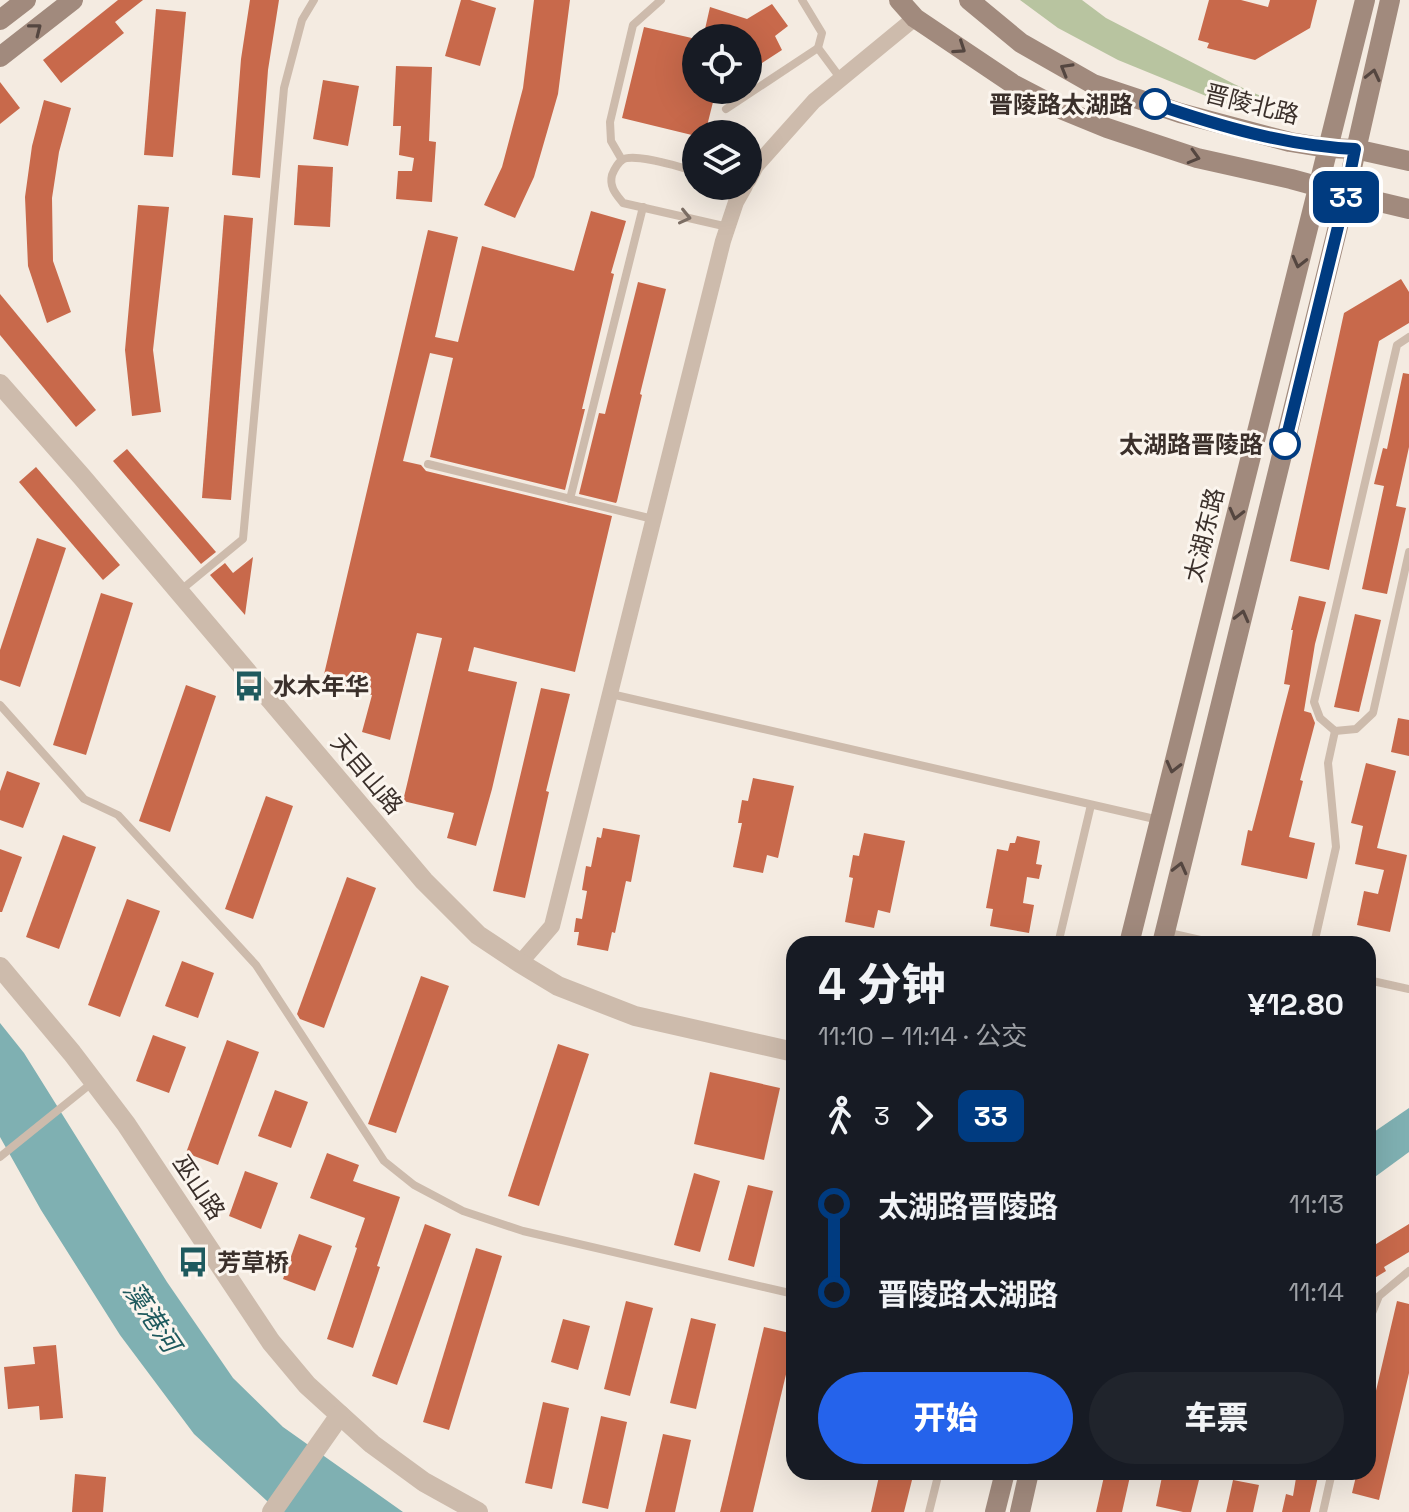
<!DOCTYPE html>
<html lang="zh">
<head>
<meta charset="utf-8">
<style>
	:root { --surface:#171b24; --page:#20242c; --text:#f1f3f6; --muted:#9ea1a6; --accent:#2563eb }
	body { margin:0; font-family:"Space Grotesk","Noto Sans SC",sans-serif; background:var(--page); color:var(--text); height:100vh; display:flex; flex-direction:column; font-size:30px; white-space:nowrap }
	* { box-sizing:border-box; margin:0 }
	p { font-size:26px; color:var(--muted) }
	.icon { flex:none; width:44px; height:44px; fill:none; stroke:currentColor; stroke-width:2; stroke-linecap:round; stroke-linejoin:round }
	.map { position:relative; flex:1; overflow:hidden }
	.details { position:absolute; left:786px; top:936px; width:590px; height:544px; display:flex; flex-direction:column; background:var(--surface); border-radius:24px; box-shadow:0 8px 32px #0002 }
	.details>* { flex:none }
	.badge { padding:0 16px; border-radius:12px; font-size:28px; line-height:52px }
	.buttons { position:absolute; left:682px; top:24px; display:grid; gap:16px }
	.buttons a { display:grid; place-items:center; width:80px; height:80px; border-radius:50%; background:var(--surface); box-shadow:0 8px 32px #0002; font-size:40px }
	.map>.badge { position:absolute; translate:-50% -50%; box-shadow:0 0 0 4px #fff }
	.legs { display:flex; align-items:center; gap:12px; height:88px; padding:0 32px; font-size:26px }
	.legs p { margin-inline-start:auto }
	.summary { display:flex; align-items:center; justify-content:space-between; height:136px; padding:0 32px }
	h1 { font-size:44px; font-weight:800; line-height:60px }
	.primary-button { display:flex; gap:16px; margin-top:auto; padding:16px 32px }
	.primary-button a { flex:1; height:92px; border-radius:48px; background:var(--accent); color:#fff; font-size:32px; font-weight:800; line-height:92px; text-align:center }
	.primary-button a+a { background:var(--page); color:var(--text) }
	ul { padding:0 32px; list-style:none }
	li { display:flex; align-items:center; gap:28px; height:88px; font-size:30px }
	li i { display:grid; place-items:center; width:12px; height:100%; margin:0 10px; background:currentColor }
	li i::after { content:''; width:20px; height:20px; margin:-10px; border:6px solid; border-radius:50%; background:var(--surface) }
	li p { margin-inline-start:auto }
	li:first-child i { background:linear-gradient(#0000 50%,currentColor 0) }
	li:last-child i { background:linear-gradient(currentColor 50%,#0000 0) }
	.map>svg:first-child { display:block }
	.green { fill:#b8c4a0 }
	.water { fill:#7fb0b2 }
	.building { fill:#c8694b }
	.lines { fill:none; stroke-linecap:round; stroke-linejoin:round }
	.service { stroke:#cdbbac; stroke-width:8 }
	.minor { stroke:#cdbbac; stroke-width:16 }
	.tertiary { stroke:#cdbbac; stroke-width:20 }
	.secondary { stroke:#a18a7d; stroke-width:20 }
	.oneway { stroke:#544640 }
	.oneway2 { stroke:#7d6f65 }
	.line-1-casing { stroke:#fff; stroke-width:18 }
	.line-1 { stroke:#003b80; stroke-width:12 }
	.stop-1-dot { fill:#fff; stroke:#003b80; stroke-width:4 }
	.labels { text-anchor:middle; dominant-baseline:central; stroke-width:6; stroke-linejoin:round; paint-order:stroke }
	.stop-label { font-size:24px; font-weight:bold; fill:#3b302b; stroke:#fbf5ee; text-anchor:end }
	.street-label { font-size:24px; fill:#3b302b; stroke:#fbf5ee }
	.poi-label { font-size:24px; font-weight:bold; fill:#3b302b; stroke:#fbf5ee; text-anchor:start }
	.water-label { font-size:26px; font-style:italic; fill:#1f5a5e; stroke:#fbf5ee }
</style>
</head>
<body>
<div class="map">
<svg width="1409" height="1512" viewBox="0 0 1409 1512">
	<rect width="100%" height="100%" fill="#f4ebe1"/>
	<polygon class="green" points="1020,0 1082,0 1106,18 1234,84 1272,101 1233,107 1118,60 1058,28"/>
	<g class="water">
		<polygon points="0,1023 24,1053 167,1282 233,1378 283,1427 403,1512 279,1512 194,1434 120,1335 41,1210 0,1137"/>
		<polygon points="1409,1108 1409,1152 1368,1182 1368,1136"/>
	</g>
	<g class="building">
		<polygon points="118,0 143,0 115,22 124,33 61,83 43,60"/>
		<polygon points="250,0 279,0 268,70 260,178 232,175 241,59"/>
		<polygon points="461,0 470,0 496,8 480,66 445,56"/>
		<polygon points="534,0 570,0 558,94 534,177 515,218 484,205 502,167 523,88"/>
		<polygon points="1209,0 1241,0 1268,7 1270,0 1317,0 1310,28 1255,60 1207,48 1209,43 1198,40"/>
		<polygon points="772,4 788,26 775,36 782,50 748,72 748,38 703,38 710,7 747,19"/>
		<polygon points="156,9 186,12 173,157 144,155"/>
		<polygon points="644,27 696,39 696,90 716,90 705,134 696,134 696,136 622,118"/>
		<polygon points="396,66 432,67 429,141 436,142 432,202 396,199 398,171 412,171 414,158 399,155 401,126 393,126"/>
		<polygon points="323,80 359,86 348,146 313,139"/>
		<polygon points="0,82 20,108 0,124"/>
		<polygon points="44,100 71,108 59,152 52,198 53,261 71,312 47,323 28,266 25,197 32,146"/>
		<polygon points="298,165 333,167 330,227 294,225"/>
		<polygon points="138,205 169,207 153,350 161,412 132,416 125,350"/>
		<polygon points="591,211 626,221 611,273 614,274 582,409 585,409 565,490 430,457 453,358 430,353 403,461 421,465 426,471 612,516 575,672 474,647 468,671 517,682 492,789 476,846 447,838 454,813 403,801 442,638 417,633 390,740 362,732 372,695 322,683 428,230 458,237 435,337 458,342 482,246 574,271"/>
		<polygon points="224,215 253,218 231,500 202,498"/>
		<polygon points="1401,279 1409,292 1409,323 1379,341 1329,570 1290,561 1344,313"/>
		<polygon points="638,282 666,289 640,394 642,395 617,501 616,503 579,494 599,413 605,414"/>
		<polygon points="0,294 96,410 76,427 0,335"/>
		<polygon points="1403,373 1409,374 1409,447 1396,506 1406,508 1387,594 1362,589 1384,486 1374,484 1383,448 1387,449"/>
		<polygon points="127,449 216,552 201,564 113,461"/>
		<polygon points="36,467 120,565 103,580 19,482"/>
		<polygon points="37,538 66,548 20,687 0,680 0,650"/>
		<polygon points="253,557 245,615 210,575 225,563 233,573"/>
		<polygon points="101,593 133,603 86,755 53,745"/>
		<polygon points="1299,596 1326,602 1315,644 1304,711 1311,713 1315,723 1300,780 1303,781 1289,837 1315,843 1307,879 1241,865 1248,830 1252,831 1290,685 1284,684 1293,630 1291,630"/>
		<polygon points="1355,614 1381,620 1359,712 1334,707"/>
		<polygon points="186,685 216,696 170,832 139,821"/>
		<polygon points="541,688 570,694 546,791 549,792 525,898 493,891"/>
		<polygon points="1398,718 1409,720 1409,756 1391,752"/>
		<polygon points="1366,763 1396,771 1377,848 1407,855 1390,932 1357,925 1364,891 1378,894 1384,870 1355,864 1363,826 1351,823"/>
		<polygon points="7,771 40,783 23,828 0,820 0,791"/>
		<polygon points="753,778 794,786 778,858 767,855 763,873 733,867 742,823 738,823 742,800 748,801"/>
		<polygon points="266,796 293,806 253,919 225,909"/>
		<polygon points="603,828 640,835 631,882 626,881 615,933 612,932 608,951 577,945 579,932 574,932 576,918 582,919 587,891 582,890 586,866 591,867 597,837 601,838"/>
		<polygon points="864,833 905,841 890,913 878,910 874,928 845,922 853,878 849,877 853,855 859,856"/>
		<polygon points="63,835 96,847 59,949 26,937"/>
		<polygon points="1017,836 1040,841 1036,864 1042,865 1039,879 1027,877 1023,903 1034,905 1029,933 990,926 993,909 986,908 997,849 1008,851 1010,843 1015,843"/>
		<polygon points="0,849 22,857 2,912 0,912"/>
		<polygon points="347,877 376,888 324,1028 300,1019 297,1014"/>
		<polygon points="127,899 160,911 120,1017 88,1005"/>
		<polygon points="182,961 214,973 198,1018 165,1006"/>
		<polygon points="421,976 449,986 396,1133 368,1124"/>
		<polygon points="153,1035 186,1047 169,1093 136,1081"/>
		<polygon points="227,1040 259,1052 218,1165 186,1153"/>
		<polygon points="558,1044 589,1054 539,1206 508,1196"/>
		<polygon points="710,1072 780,1088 764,1160 694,1144"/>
		<polygon points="275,1090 308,1102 291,1148 258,1136"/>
		<polygon points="327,1153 359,1165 353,1181 400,1197 377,1266 380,1267 353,1348 327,1339 357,1248 355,1247 365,1218 310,1198"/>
		<polygon points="245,1171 278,1183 261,1229 229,1216"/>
		<polygon points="694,1173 720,1181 700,1252 674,1245"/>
		<polygon points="748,1185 773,1191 754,1267 728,1260"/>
		<polygon points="425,1224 451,1234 397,1385 372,1376"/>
		<polygon points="1409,1224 1409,1252 1384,1267 1386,1271 1368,1282 1368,1249"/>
		<polygon points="299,1234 332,1246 315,1291 283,1279"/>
		<polygon points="476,1248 502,1256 449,1430 423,1422"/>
		<polygon points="626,1301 653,1308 630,1396 604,1389"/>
		<polygon points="1397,1301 1409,1304 1409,1373 1379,1500 1352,1493 1357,1472 1368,1472 1368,1425"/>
		<polygon points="691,1318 716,1324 696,1409 670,1403"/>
		<polygon points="563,1319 590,1326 578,1370 551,1362"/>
		<polygon points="764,1327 794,1334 794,1341 753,1512 720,1512"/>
		<polygon points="56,1345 63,1418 40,1420 39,1406 8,1409 4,1367 35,1364 33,1347"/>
		<polygon points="543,1402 569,1408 552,1489 525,1483"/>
		<polygon points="601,1416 627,1422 608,1509 582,1503"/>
		<polygon points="663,1434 691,1440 675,1512 645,1512"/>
		<polygon points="880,1472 914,1472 904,1512 871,1512"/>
		<polygon points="1105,1472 1131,1472 1122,1512 1096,1512"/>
		<polygon points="1163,1472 1201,1472 1191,1512 1183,1512 1156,1506"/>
		<polygon points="1297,1472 1319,1472 1310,1512 1282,1512 1286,1494 1293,1496"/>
		<polygon points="75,1474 106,1477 103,1512 72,1512"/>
		<polygon points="1233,1480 1259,1485 1253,1512 1226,1512"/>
	</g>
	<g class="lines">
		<g class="service">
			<polyline points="802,0 822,33 818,48 841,79"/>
			<polyline points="726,109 818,48"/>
			<polyline points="622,160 611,141 610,122 633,25 661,0"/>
			<path d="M696,171C681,168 634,152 622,160C618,163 614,170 612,175C609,187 616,194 623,203L728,227"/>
			<polyline points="1409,337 1397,345 1314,702 1320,718 1335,731 1356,729 1373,713 1409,552"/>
			<polyline points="428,464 653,519"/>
			<polyline points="570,499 643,207"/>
			<polyline points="181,590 243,539 284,88 302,20 314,0"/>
			<polyline points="611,694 1159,820"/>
			<polyline points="0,705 84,799 118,815 256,965 384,1161 414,1185 463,1211 523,1231 794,1294"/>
			<polyline points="1165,932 1218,944"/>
			<polyline points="1058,944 1091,805"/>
			<polyline points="1314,944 1336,847 1328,763 1335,731"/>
			<polyline points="1368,980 1409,989"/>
			<polyline points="0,1157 93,1082"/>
			<polyline points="1368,1323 1379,1296 1409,1271"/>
			<polyline points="929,1512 939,1472"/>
			<polyline points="1323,1512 1332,1472"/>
		</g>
		<g class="minor">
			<polyline points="748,181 756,166 814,101 915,18"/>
			<polyline points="520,963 552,926 723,241 736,202 745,186"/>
		</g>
		<g class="tertiary">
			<polyline points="0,384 82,477 424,881 478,935 520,963 558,986 635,1016 794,1052"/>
			<polyline points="0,967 72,1053 126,1124 271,1342 307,1385 372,1444 424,1482 478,1512"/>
			<polyline points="272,1512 340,1415"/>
		</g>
		<g class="secondary">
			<polyline points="899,0 915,18 958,47 1013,84 1063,110 1107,128 1197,158 1291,179 1346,194 1409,209"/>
			<polyline points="969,0 1021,43 1093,84 1180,113 1290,142 1327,148 1355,149 1409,161"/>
			<polyline points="0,20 26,0"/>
			<polyline points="0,57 73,0"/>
			<polyline points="1129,944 1365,0"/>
			<polyline points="1162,944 1346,194 1390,0"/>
			<polyline points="995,1512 1005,1472"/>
			<polyline points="1020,1512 1029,1472"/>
		</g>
	</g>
	<defs><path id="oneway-chevron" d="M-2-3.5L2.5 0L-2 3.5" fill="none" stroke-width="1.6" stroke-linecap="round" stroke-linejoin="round" transform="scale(2)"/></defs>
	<g class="oneway">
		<use href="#oneway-chevron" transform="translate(36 29) rotate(-38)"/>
		<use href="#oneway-chevron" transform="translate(960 48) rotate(34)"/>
		<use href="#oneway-chevron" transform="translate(1066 69) rotate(-150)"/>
		<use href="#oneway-chevron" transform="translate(1373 75) rotate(-77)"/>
		<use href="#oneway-chevron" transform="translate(1194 157) rotate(16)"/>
		<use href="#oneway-chevron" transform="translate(1299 262) rotate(104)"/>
		<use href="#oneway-chevron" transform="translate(1236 514) rotate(104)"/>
		<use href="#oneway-chevron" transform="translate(1242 616) rotate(-76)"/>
		<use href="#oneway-chevron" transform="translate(1173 767) rotate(104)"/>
		<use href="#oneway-chevron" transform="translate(1180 868) rotate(-76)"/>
	</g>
	<use class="oneway2" href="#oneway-chevron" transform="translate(685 217) rotate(13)"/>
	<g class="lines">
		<g class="line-1-casing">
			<path id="line-1" d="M1155,104C1219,126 1287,146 1355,149L1346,194L1285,444"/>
		</g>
		<use href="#line-1" class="line-1"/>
	</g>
	<defs>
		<g id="bus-bare" transform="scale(2.4)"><path d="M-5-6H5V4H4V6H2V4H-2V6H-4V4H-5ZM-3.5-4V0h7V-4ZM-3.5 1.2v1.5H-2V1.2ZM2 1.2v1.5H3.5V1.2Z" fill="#1f5a5e" stroke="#fbf5ee" stroke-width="2.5" paint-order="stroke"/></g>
	</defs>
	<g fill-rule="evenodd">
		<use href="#bus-bare" x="249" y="686"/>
		<use href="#bus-bare" x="193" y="1262"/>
	</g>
	<g class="stop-1-dot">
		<circle cx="1155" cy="104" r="14"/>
		<circle cx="1285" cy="444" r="14"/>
	</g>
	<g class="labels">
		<g class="stop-label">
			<text x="1133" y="104">晋陵路太湖路</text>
			<text x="1263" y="444">太湖路晋陵路</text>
		</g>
		<g class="street-label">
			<text transform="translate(1252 104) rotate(14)">晋陵北路</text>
			<text transform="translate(1204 535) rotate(-76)">太湖东路</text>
			<text transform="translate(367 774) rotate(50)">天目山路</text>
			<text transform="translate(199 1187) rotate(56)">巫山路</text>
		</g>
		<g class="poi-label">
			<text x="273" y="686">水木年华</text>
			<text x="217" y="1262">芳草桥</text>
		</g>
		<g class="water-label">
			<text transform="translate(152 1317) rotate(56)">藻港河</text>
		</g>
	</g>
</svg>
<div class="buttons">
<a><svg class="icon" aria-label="locate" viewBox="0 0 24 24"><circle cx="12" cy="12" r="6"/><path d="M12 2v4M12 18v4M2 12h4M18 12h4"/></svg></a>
<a><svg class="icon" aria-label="layers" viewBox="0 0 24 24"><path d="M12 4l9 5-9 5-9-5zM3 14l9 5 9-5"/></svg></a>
</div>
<b class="badge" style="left:1346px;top:197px;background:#003b80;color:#fff">33</b>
<section class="details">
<div class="summary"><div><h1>4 分钟</h1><p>11:10 – 11:14 · 公交</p></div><b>¥12.80</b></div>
<div class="legs"><svg class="icon" aria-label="walk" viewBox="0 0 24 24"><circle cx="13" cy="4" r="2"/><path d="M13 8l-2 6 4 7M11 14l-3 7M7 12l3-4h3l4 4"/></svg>3<svg class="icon" aria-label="forward" viewBox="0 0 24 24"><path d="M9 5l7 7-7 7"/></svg><b class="badge" style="background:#003b80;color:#fff">33</b></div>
<ul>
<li><i style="color:#003b80"></i><b>太湖路晋陵路</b><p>11:13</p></li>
<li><i style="color:#003b80"></i><b>晋陵路太湖路</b><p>11:14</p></li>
</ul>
<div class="primary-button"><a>开始</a><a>车票</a></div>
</section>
</div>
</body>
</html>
